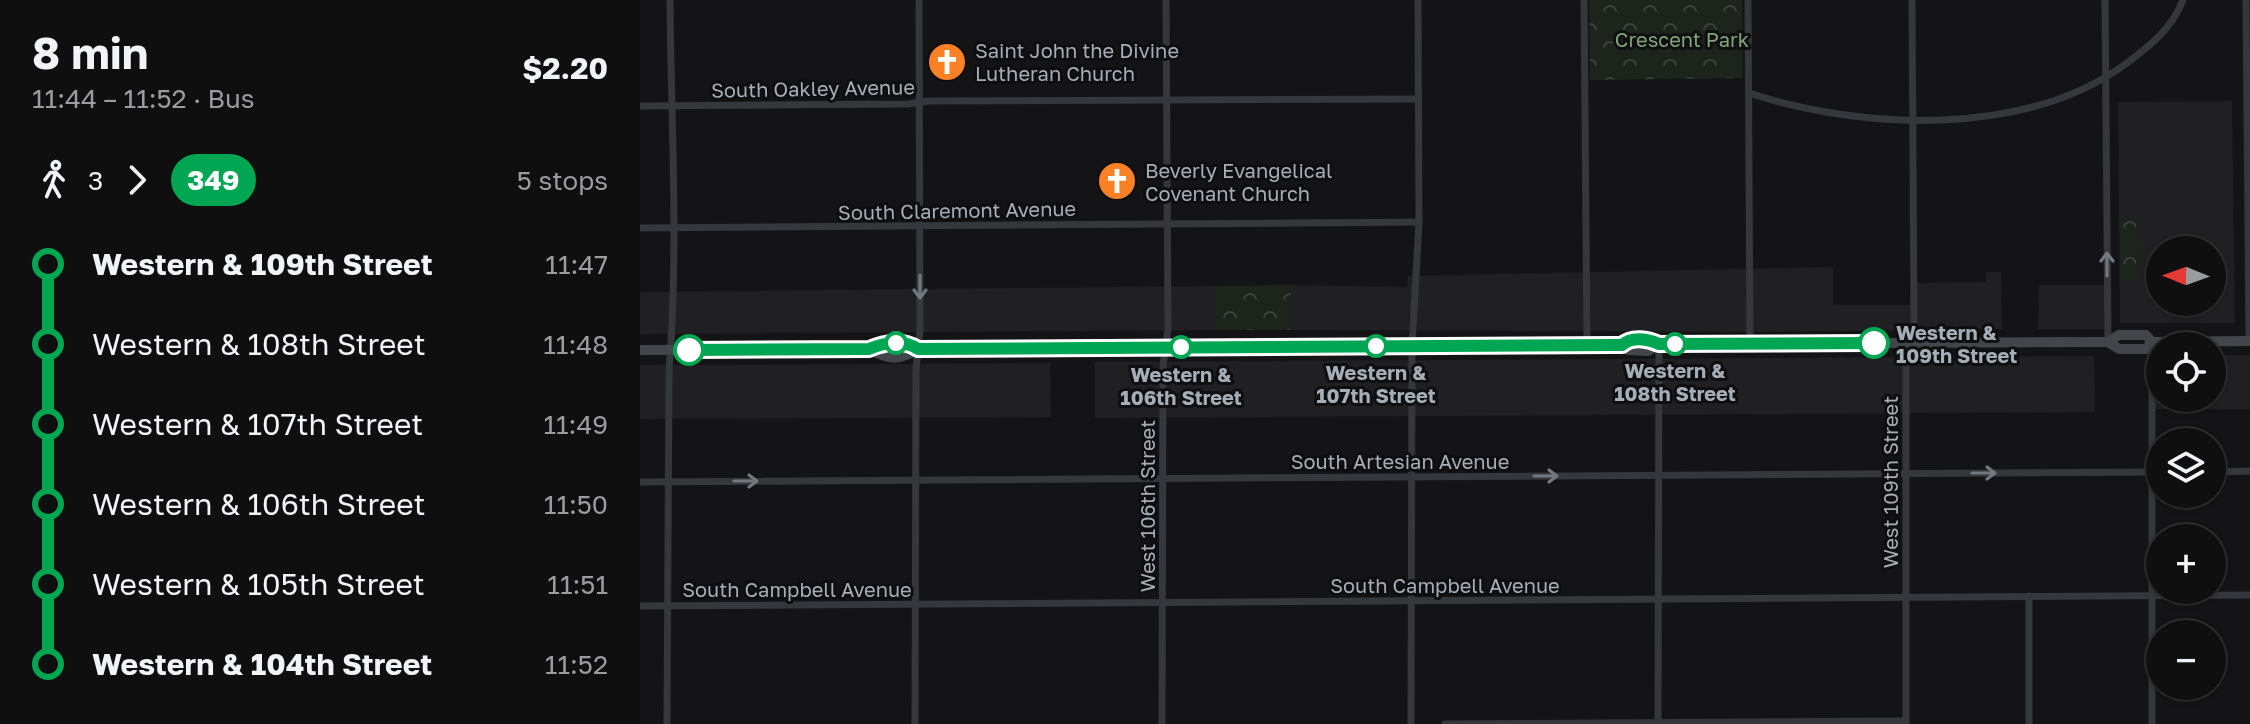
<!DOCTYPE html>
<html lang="en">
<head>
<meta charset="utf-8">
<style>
	:root { --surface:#0f0f10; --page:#1d1d1e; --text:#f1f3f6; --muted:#9b9c9f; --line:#2f2f30 }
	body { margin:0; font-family:"Golos Text",sans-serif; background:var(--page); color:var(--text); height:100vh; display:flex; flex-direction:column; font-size:30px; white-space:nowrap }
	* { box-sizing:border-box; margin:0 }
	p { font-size:26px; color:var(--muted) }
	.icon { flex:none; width:44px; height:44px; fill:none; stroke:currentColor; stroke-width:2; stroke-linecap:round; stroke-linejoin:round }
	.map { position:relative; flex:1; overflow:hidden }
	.drawer { display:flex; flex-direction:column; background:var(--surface); width:640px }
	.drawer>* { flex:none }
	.badge { padding:0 16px; border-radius:26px; font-size:28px; line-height:52px }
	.needle { width:52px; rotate:271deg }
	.controls { position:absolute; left:1506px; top:236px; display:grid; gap:16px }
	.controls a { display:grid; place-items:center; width:80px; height:80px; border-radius:50%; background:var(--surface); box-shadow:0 2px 6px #0004,0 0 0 2px var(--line); font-size:40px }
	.map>.badge { position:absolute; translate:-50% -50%; box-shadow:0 0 0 4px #fff }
	.legs { display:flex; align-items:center; gap:12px; height:88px; padding:0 32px; font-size:26px }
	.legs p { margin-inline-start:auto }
	.headline { display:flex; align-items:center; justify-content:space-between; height:136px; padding:0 32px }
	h1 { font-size:44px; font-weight:700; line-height:60px }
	ul { padding:0 32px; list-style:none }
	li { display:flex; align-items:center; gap:28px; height:80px; font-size:30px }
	li i { display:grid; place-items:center; width:12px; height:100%; margin:0 10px; background:currentColor }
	li i::after { content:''; width:20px; height:20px; margin:-10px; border:6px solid; border-radius:50%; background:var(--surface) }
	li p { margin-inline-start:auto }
	li:first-child i { background:linear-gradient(#0000 50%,currentColor 0) }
	li:last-child i { background:linear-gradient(currentColor 50%,#0000 0) }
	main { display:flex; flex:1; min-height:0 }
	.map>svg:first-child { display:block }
	.built { fill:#202023; fill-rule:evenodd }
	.park { fill:url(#park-crowns) }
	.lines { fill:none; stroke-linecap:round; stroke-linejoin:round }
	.minor { stroke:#34373b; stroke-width:7 }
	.secondary { stroke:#42464b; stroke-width:10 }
	.oneway { stroke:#72787f }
	.line-1-casing { stroke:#fff; stroke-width:18 }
	.line-1 { stroke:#00a651; stroke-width:12 }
	.stop-1-dot { fill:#fff; stroke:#00a651; stroke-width:4 }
	.labels { text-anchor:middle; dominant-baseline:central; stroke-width:6; stroke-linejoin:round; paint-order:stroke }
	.park-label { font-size:20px; fill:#81a37a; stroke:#0f0f11 }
	.poi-label { font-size:20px; fill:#a5aeb7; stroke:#0f0f11; text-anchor:start }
	.street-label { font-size:20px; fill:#a5aeb7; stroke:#0f0f11 }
	.stop-label { font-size:20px; font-weight:bold; fill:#a5aeb7; stroke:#0f0f11 }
</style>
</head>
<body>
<main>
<section class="drawer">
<div class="headline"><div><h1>8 min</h1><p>11:44 – 11:52 · Bus</p></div><b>$2.20</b></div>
<div class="legs"><svg class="icon" aria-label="walk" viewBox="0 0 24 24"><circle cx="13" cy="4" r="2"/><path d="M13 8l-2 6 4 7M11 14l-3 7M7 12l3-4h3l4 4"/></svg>3<svg class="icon" aria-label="forward" viewBox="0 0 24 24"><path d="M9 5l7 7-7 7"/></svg><b class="badge" style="background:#00a651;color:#fff">349</b><p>5 stops</p></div>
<ul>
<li><i style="color:#00a651"></i><b>Western &amp; 109th Street</b><p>11:47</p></li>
<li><i style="color:#00a651"></i><span>Western &amp; 108th Street</span><p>11:48</p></li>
<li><i style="color:#00a651"></i><span>Western &amp; 107th Street</span><p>11:49</p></li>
<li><i style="color:#00a651"></i><span>Western &amp; 106th Street</span><p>11:50</p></li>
<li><i style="color:#00a651"></i><span>Western &amp; 105th Street</span><p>11:51</p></li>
<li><i style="color:#00a651"></i><b>Western &amp; 104th Street</b><p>11:52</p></li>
</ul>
</section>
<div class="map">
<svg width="1610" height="724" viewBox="0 0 1610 724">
	<defs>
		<pattern id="park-crowns" width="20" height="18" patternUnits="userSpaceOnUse" patternTransform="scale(2)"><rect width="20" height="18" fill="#1c241c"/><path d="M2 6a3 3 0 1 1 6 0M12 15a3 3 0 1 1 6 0" fill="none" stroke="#3a413b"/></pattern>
	</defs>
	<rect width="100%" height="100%" fill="#141416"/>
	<g class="built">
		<path d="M1592,101L1595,323H1480L1478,102ZM1520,250H1572V302H1520Z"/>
		<polygon points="1193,267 1193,305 1274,305 1275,283 1346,282 1346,272 1361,272 1362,329 1111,332 651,330 651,285 767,287 768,276"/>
		<polygon points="1399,285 1465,285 1466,329 1398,329"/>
		<polygon points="577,286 577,330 0,334 0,292"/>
		<polygon points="1513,355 1520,355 1520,398 1572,398 1572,355 1610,355 1610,409 1513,409"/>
		<polygon points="1454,356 1455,412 455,418 455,362"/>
		<polygon points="410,363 411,417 0,419 0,365"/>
	</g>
	<g class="park">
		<polygon points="949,0 1102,0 1103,78 950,80"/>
		<polygon points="1480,220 1496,220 1496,241 1502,241 1502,260 1496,260 1496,280 1481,281"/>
		<polygon points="651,285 651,330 577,330 577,286"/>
	</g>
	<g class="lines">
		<g class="minor">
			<polyline points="944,0 947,345"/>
			<polyline points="1108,0 1110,344"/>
			<polyline points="1465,0 1468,342"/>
			<polyline points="1606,0 1609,341"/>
			<path d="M1109,93C1223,130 1385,138 1487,63C1510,46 1533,27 1543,0"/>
			<polyline points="0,106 268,104 289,101 778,99"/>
			<polyline points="0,228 779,222"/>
			<polyline points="1572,472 1610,471"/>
			<polyline points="0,482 1520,472"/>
			<polyline points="0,606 1610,595"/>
			<path d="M27,724L29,371C39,248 31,123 30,0"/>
			<polyline points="275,724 276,370 280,330 279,0"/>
			<polyline points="522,724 523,366 528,329 526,0"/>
			<polyline points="771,724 772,346 779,222 778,0"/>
			<polyline points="805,724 1266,721"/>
			<polyline points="1018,724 1019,344"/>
			<polyline points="1266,724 1266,361 1274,325 1272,0"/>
			<polyline points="1389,724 1389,596"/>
			<polyline points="1512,724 1512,342"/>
		</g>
		<g class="secondary">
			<polyline points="1468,342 1479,349 1506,349 1512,342"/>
			<polyline points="982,345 988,350 1008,351 1019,344"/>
			<path d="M229,349C248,360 259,361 278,349"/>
			<path d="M0,350L229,349C246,342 262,339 278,349L973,345H982C992,336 1008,339 1019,344L1455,342H1468L1479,335H1506L1512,342L1610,341"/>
		</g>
	</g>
	<defs><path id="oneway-shaft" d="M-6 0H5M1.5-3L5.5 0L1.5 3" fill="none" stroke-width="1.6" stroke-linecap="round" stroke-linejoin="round" transform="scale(2)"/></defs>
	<g class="oneway">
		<use href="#oneway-shaft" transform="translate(1467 264) rotate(-90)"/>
		<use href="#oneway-shaft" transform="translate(280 287) rotate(90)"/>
		<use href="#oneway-shaft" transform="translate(1344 473)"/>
		<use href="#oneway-shaft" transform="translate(906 476)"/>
		<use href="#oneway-shaft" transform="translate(106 481)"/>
	</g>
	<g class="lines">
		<g class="line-1-casing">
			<path id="line-1" d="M49,350L229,349C246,342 262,339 278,349L973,345H982C992,336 1008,339 1019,344L1234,343"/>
		</g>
		<use href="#line-1" class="line-1"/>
	</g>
	<defs>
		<g id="church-disc" transform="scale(2)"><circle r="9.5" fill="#fb8126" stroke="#0f0f11"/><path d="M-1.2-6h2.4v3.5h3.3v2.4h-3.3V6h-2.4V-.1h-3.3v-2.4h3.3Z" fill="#fff"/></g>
	</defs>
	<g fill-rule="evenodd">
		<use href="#church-disc" x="307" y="62"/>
		<use href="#church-disc" x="477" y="181"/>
	</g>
	<g class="stop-1-dot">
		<circle cx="256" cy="343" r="10"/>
		<circle cx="1234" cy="343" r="14"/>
		<circle cx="1035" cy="344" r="10"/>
		<circle cx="736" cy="346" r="10"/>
		<circle cx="541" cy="347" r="10"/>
		<circle cx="49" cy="350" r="14"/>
	</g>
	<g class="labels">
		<g class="park-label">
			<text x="1042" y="39">Crescent Park</text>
		</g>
		<g class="poi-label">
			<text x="335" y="50">Saint John the Divine<tspan x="335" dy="23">Lutheran Church</tspan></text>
			<text x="505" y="170">Beverly Evangelical<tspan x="505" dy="23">Covenant Church</tspan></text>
		</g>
		<g class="street-label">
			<text transform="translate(173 88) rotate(-1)">South Oakley Avenue</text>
			<text transform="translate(317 210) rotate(-1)">South Claremont Avenue</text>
			<text x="760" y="461">South Artesian Avenue</text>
			<text transform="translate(1250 482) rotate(-90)">West 109th Street</text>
			<text transform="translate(507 506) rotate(-90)">West 106th Street</text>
			<text x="805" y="585">South Campbell Avenue</text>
			<text x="157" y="589">South Campbell Avenue</text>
		</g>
		<g class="stop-label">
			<text x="1256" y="332" text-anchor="start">Western &amp;<tspan x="1256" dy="23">109th Street</tspan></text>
			<text x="1035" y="370">Western &amp;<tspan x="1035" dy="23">108th Street</tspan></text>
			<text x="736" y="372">Western &amp;<tspan x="736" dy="23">107th Street</tspan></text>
			<text x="541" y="374">Western &amp;<tspan x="541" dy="23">106th Street</tspan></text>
		</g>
	</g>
</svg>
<div class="controls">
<a><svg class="needle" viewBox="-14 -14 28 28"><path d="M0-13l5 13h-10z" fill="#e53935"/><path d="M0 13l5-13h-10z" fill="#9b9c9f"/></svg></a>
<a><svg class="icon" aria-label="locate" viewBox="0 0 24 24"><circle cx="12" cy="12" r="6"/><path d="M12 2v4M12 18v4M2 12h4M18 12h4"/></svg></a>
<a><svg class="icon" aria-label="layers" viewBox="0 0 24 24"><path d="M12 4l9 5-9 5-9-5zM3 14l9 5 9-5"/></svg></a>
<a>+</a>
<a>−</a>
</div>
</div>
</main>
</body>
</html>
